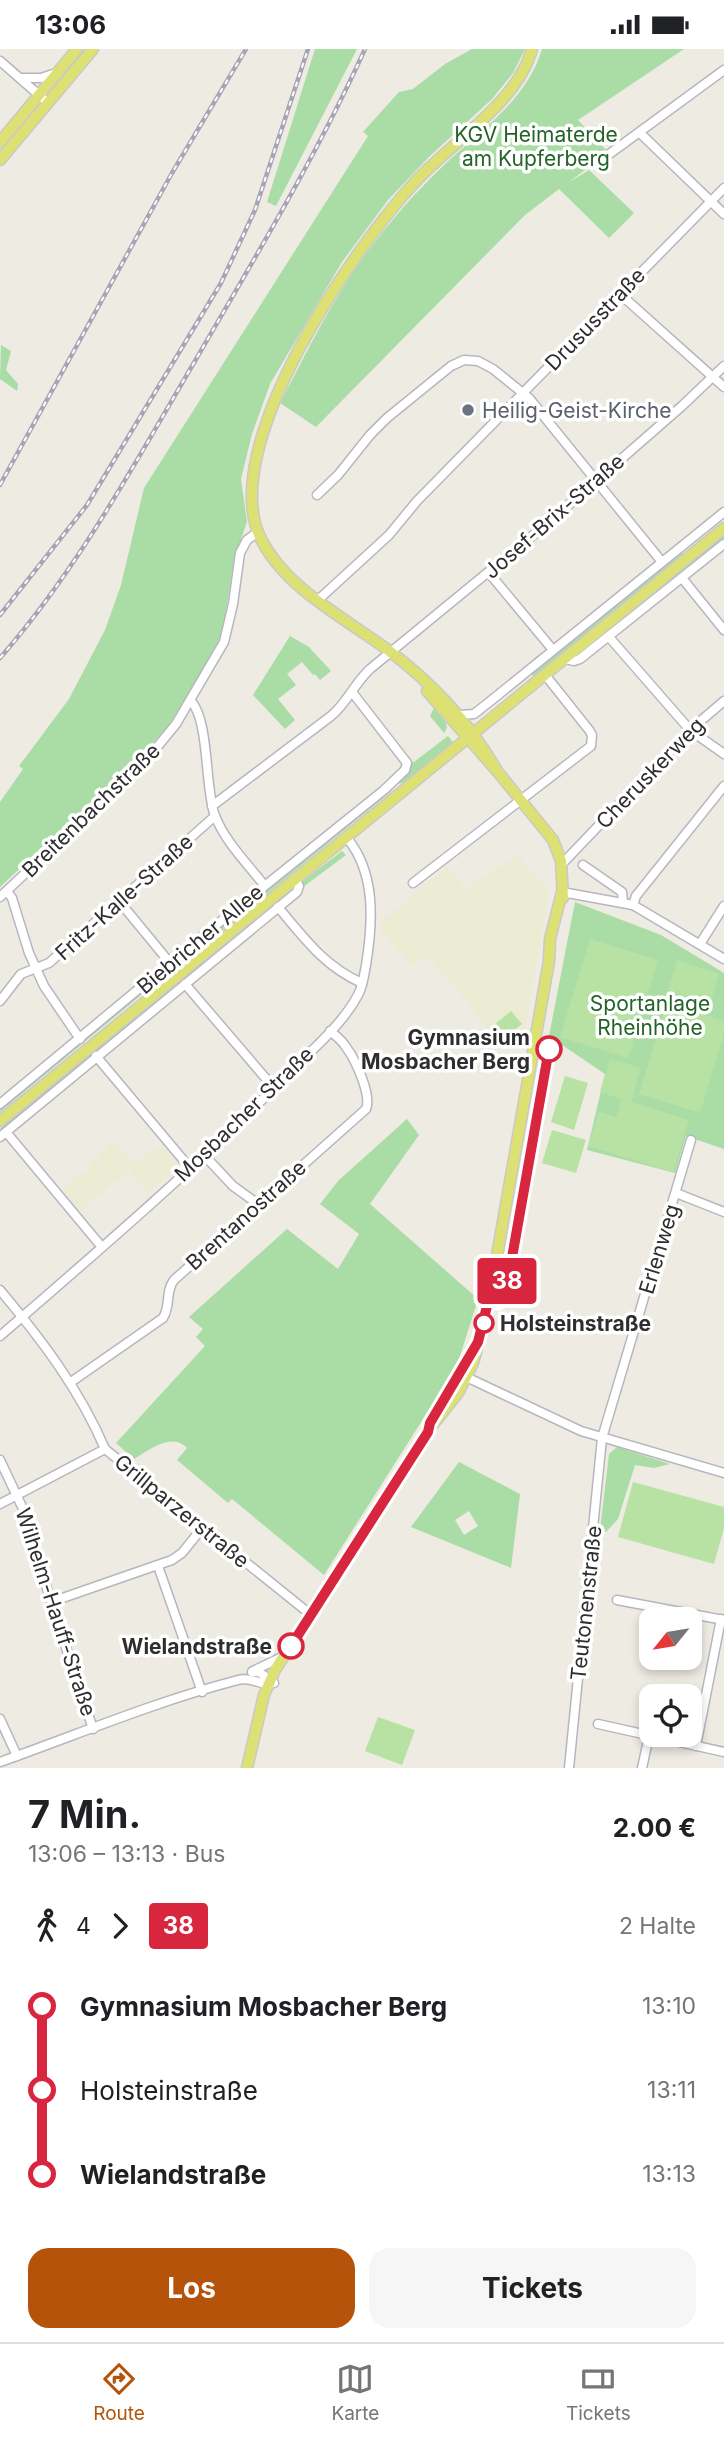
<!DOCTYPE html>
<html lang="de">
<head>
<meta charset="utf-8">
<style>
	:root { --surface:#fff; --page:#f6f6f6; --text:#202124; --muted:#757577; --line:#e0e0e0; --accent:#b45309 }
	body { margin:0; font-family:Inter,sans-serif; background:var(--page); color:var(--text); height:100vh; display:flex; flex-direction:column; font-size:26px; white-space:nowrap }
	* { box-sizing:border-box; margin:0 }
	p { font-size:23px; color:var(--muted) }
	.icon { flex:none; width:38px; height:38px; fill:none; stroke:currentColor; stroke-width:2; stroke-linecap:round; stroke-linejoin:round }
	.map { position:relative; height:1719px; overflow:hidden }
	.details { display:flex; flex-direction:column; background:var(--surface); flex:1 }
	.details>* { flex:none }
	.badge { padding:0 14px; border-radius:5px; font-size:24px; line-height:46px }
	.needle { width:46px; rotate:240deg }
	.tools { position:absolute; left:639px; top:1558px; display:grid; gap:14px }
	.tools a { display:grid; place-items:center; width:63px; height:63px; border-radius:14px; background:var(--surface); box-shadow:0 4px 10px #0003; font-size:35px }
	.map>.badge { position:absolute; translate:-50% -50%; box-shadow:0 0 0 4px #fff }
	.legs { display:flex; align-items:center; gap:10px; height:77px; padding:0 28px; font-size:23px }
	.legs p { margin-inline-start:auto }
	.overview { display:flex; align-items:center; justify-content:space-between; height:119px; padding:0 28px }
	h1 { font-size:38px; font-weight:700; line-height:52px }
	.cta { display:flex; gap:14px; margin-top:auto; padding:14px 28px }
	.cta a { flex:1; height:80px; border-radius:21px; background:var(--accent); color:#fff; font-size:28px; font-weight:700; line-height:80px; text-align:center }
	.cta a+a { background:var(--page); color:var(--text) }
	ul { padding:0 28px; list-style:none }
	li { display:flex; align-items:center; gap:24px; height:84px; font-size:26px }
	li i { display:grid; place-items:center; width:10px; height:100%; margin:0 9px; background:currentColor }
	li i::after { content:''; width:18px; height:18px; margin:-9px; border:5px solid; border-radius:50%; background:var(--surface) }
	li p { margin-inline-start:auto }
	li:first-child i { background:linear-gradient(#0000 50%,currentColor 0) }
	li:last-child i { background:linear-gradient(currentColor 50%,#0000 0) }
	.status { display:flex; justify-content:space-between; align-items:center; height:49px; padding:0 35px; background:var(--surface); direction:ltr }
	.status svg { height:19px; fill:currentColor }
	.tab-bar { display:flex; justify-content:space-around; align-items:center; height:98px; border-top:2px solid var(--line); background:var(--surface); font-size:19px; color:var(--muted) }
	.tab-bar a { display:grid; justify-items:center; gap:4px }
	.tab-bar .current { color:var(--accent) }
	.map>svg:first-child { display:block }
	.education { fill:#ecebd4 }
	.green { fill:#aadca6; fill-rule:evenodd }
	.pitch { fill:#b7e2a4 }
	.lines { fill:none; stroke-linecap:round; stroke-linejoin:round }
	.minor-casing { stroke:#b7b6c0; stroke-width:11 }
	.major-casing { stroke:#c9c9c9; stroke-width:13 }
	.minor { stroke:#fff; stroke-width:8 }
	.major { stroke:#dde174; stroke-width:10 }
	.rail-casing { stroke:#a7a5b5; stroke-width:4.5 }
	.rail { stroke:#fff; stroke-width:2; stroke-dasharray:5; stroke-linecap:butt }
	.line-1-casing { stroke:#fff; stroke-width:16 }
	.line-1 { stroke:#d7263d; stroke-width:10 }
	.worship-dot { fill:#6b7280; stroke:#fff; stroke-width:2.5 }
	.stop-1-dot { fill:#fff; stroke:#d7263d; stroke-width:3.5 }
	.labels { text-anchor:middle; dominant-baseline:central; stroke-width:7; stroke-linejoin:round; paint-order:stroke }
	.park-label { font-size:21px; fill:#256429; stroke:#fff }
	.street-label { font-size:21px; fill:#2e2e2e; stroke:#fff }
	.worship-label { font-size:21px; fill:#5b616d; stroke:#fff; text-anchor:start }
	.stop-label { font-size:21px; font-weight:bold; fill:#2e2e2e; stroke:#fff; text-anchor:end }
</style>
</head>
<body>
<div class="status"><b>13:06</b><svg viewBox="0 0 49 12"><path d="M0 12V9h3v3zM5 12V6h3v6zM10 12V3h3v9zM15 12V0h3v12zM26 1h20v11H26zM47 4h2v5h-2z"/></svg></div>
<div class="map">
<svg width="724" height="1719" viewBox="0 0 724 1719">
	<rect width="100%" height="100%" fill="#edebe2"/>
	<g class="education">
		<polygon points="518,806 549,843 524,985 520,986 519,995 501,996 429,907 413,917 381,883 380,873 448,818 465,840"/>
		<polygon points="114,1091 135,1116 162,1094 179,1117 148,1144 129,1121 79,1163 61,1142 86,1121"/>
	</g>
	<g class="green">
		<polygon points="315,0 357,0 276,157 267,153"/>
		<polygon points="472,0 525,0 513,24 492,50 429,108 388,151 342,213 270,335 252,385 241,430 247,473 234,510 223,582 215,600 180,658 168,677 143,705 0,838 0,753 23,720 19,717 69,650 105,581 121,536 144,439 368,87 363,83 399,43 413,40 445,15"/>
		<path d="M542,0H684L578,71L608,103L568,134L589,121L634,164L609,189L559,140L525,166L316,378L280,354C309,299 336,242 375,193C395,167 416,143 439,121C476,85 527,52 542,0Z"/>
		<polygon points="1,296 11,302 6,321 18,335 17,342 0,330"/>
		<polygon points="724,486 724,492 582,606 575,608"/>
		<polygon points="680,502 683,505 670,516 534,628 531,624"/>
		<polygon points="290,587 309,598 331,622 320,631 315,625 313,626 302,613 287,625 296,636 278,650 295,671 285,680 253,646"/>
		<polygon points="434,659 446,674 447,679 444,684 430,667"/>
		<polygon points="448,687 453,693 403,734 393,735 410,716"/>
		<polygon points="393,741 219,884 206,893 203,889 385,743"/>
		<polygon points="342,802 346,806 303,838 303,832"/>
		<polygon points="575,853 661,886 724,924 724,1100 686,1087 675,1124 587,1101 605,1025 549,987"/>
		<polygon points="209,907 211,910 0,1085 0,1080"/>
		<polygon points="178,910 181,913 0,1063 0,1057"/>
		<path d="M407,1070L419,1086L370,1155L478,1250L460,1307L444,1337L324,1526L232,1450L228,1454L177,1411L187,1399C171,1383 150,1401 134,1410L116,1394L205,1297L196,1288L203,1280L189,1268L287,1180L338,1220L359,1185L320,1155L339,1131Z"/>
		<polygon points="617,1398 670,1415 654,1419 635,1416 618,1470 606,1483 600,1481 609,1405"/>
		<path d="M459,1413L520,1445L511,1519L411,1478ZM469,1462L478,1477L464,1486L455,1471Z"/>
	</g>
	<g class="pitch">
		<polygon points="590,890 658,911 628,1009 560,988"/>
		<polygon points="677,911 719,925 710,955 668,941"/>
		<polygon points="667,954 724,972 724,985 700,1064 639,1045"/>
		<polygon points="511,962 522,975 501,992 490,979"/>
		<polygon points="610,1010 641,1019 631,1053 689,1071 673,1123 588,1097 599,1063 616,1068 621,1050 600,1043"/>
		<polygon points="565,1027 588,1034 574,1081 551,1073"/>
		<polygon points="552,1081 586,1091 576,1124 542,1114"/>
		<polygon points="633,1433 724,1458 724,1479 714,1515 618,1488"/>
		<polygon points="378,1668 415,1681 402,1716 365,1702"/>
	</g>
	<g class="lines">
		<g class="minor-casing">
			<g id="minor">
				<polyline points="0,12 47,53"/>
				<polyline points="21,29 41,29 56,24"/>
				<polyline points="640,84 724,165"/>
				<polyline points="608,106 724,21"/>
				<polyline points="620,245 724,338"/>
				<polyline points="317,446 338,426 370,386 387,369 451,317 464,311 478,312 493,320 529,349 662,513"/>
				<polyline points="489,524 553,601"/>
				<polyline points="682,529 724,581"/>
				<polyline points="318,551 389,486 417,452 724,139"/>
				<polyline points="609,588 690,681 724,705"/>
				<polyline points="565,610 574,612 580,610 724,495"/>
				<path d="M191,652C209,671 205,736 214,764C224,792 247,814 264,836"/>
				<polyline points="459,666 474,665 493,650 724,463"/>
				<path d="M212,757L331,667C347,654 354,635 370,620L548,474L682,357L724,317"/>
				<polyline points="562,815 690,681 724,652"/>
				<polyline points="583,816 622,843 623,853"/>
				<polyline points="413,834 591,697 592,686 589,681 546,627"/>
				<polyline points="7,842 12,849 29,904 44,937 80,990"/>
				<polyline points="562,843 633,856 724,910"/>
				<polyline points="0,848 149,708 176,675 224,593 233,555 240,504 247,491 258,483"/>
				<polyline points="119,852 170,914"/>
				<polyline points="633,856 636,847 724,737"/>
				<path d="M278,858C304,889 325,918 362,934"/>
				<polyline points="700,895 724,857"/>
				<polyline points="185,935 274,1039"/>
				<polyline points="0,952 21,925 49,914 215,767"/>
				<polyline points="96,1007 190,1119"/>
				<polyline points="0,1055 200,889 384,741 405,721 407,714 352,643"/>
				<polyline points="6,1083 101,1197"/>
				<polyline points="0,1088 297,843 299,837 295,829"/>
				<polyline points="204,1106 233,1137 258,1155"/>
				<polyline points="676,1144 724,1163"/>
				<path d="M0,1241C41,1290 80,1341 105,1400L310,1565"/>
				<path d="M0,1287C96,1204 194,1120 283,1030C308,1004 341,978 358,946C363,937 364,926 366,916C373,873 376,824 347,789"/>
				<polyline points="462,1326 581,1382 724,1424"/>
				<path d="M71,1333L163,1269C171,1257 165,1242 174,1231L366,1060C372,1046 355,1010 346,998C342,991 336,987 330,982"/>
				<polyline points="0,1411 24,1462 51,1553 93,1680"/>
				<polyline points="0,1455 105,1400"/>
				<polyline points="158,1517 202,1643"/>
				<polyline points="617,1551 724,1571"/>
				<polyline points="51,1553 172,1511 182,1504 203,1478"/>
				<polyline points="253,1622 284,1607"/>
				<polyline points="0,1670 17,1707"/>
				<polyline points="598,1675 724,1703"/>
				<polyline points="696,1697 721,1570"/>
				<path d="M0,1713C79,1685 157,1652 238,1631C253,1627 261,1638 274,1634L259,1623H252"/>
				<polyline points="569,1719 602,1389 691,1091"/>
				<polyline points="642,1719 649,1687"/>
			</g>
		</g>
		<g class="major-casing">
			<g id="major">
				<polyline points="0,93 77,0"/>
				<polyline points="0,111 93,0"/>
				<polyline points="427,642 497,722 553,791 561,812 563,849"/>
				<path d="M497,722C470,674 432,634 388,601C345,569 286,540 261,490C215,399 356,195 418,130C455,91 518,52 532,0"/>
				<polyline points="0,1072 724,479"/>
				<polyline points="437,1364 475,1298"/>
				<polyline points="247,1719 264,1646 275,1621 427,1383 458,1344 473,1314 487,1263 549,912 550,890 562,843"/>
			</g>
		</g>
		<use href="#minor" class="minor"/>
		<use href="#major" class="major"/>
		<g class="rail-casing">
			<g id="rail">
				<polyline points="0,436 172,124 246,0"/>
				<polyline points="0,566 87,456 221,234 255,161 308,0"/>
				<path d="M0,609C78,520 135,414 195,312C254,210 316,108 365,0"/>
			</g>
		</g>
		<use href="#rail" class="rail"/>
	</g>
	<g class="lines">
		<g class="line-1-casing">
			<polyline id="line-1" points="291,1597 428,1383 430,1374 478,1293 489,1249 498,1254 505,1248 549,1000"/>
		</g>
		<use href="#line-1" class="line-1"/>
	</g>
	<circle class="worship-dot" cx="468" cy="361" r="7"/>
	<g class="stop-1-dot">
		<circle cx="549" cy="1000" r="12"/>
		<circle cx="484" cy="1274" r="9"/>
		<circle cx="291" cy="1597" r="12"/>
	</g>
	<g class="labels">
		<g class="park-label">
			<text x="536" y="85">KGV Heimaterde<tspan x="536" dy="24">am Kupferberg</tspan></text>
			<text x="650" y="954">Sportanlage<tspan x="650" dy="24">Rheinhöhe</tspan></text>
		</g>
		<g class="street-label">
			<text transform="translate(595 270) rotate(-46)">Drususstraße</text>
			<text transform="translate(554 467) rotate(-41)">Josef-Brix-Straße</text>
			<text transform="translate(650 724) rotate(-46)">Cheruskerweg</text>
			<text transform="translate(91 761) rotate(-44)">Breitenbachstraße</text>
			<text transform="translate(124 848) rotate(-42)">Fritz-Kalle-Straße</text>
			<text transform="translate(200 890) rotate(-40)">Biebricher Allee</text>
			<text transform="translate(244 1065) rotate(-44)">Mosbacher Straße</text>
			<text transform="translate(246 1166) rotate(-42)">Brentanostraße</text>
			<text transform="translate(659 1200) rotate(-73)">Erlenweg</text>
			<text transform="translate(182 1462) rotate(39)">Grillparzerstraße</text>
			<text transform="translate(586 1554) rotate(-84)">Teutonenstraße</text>
			<text transform="translate(56 1563) rotate(72)">Wilhelm-Hauff-Straße</text>
		</g>
		<g class="worship-label">
			<text x="482" y="361">Heilig-Geist-Kirche</text>
		</g>
		<g class="stop-label">
			<text x="530" y="988">Gymnasium<tspan x="530" dy="24">Mosbacher Berg</tspan></text>
			<text x="500" y="1274" text-anchor="start">Holsteinstraße</text>
			<text x="272" y="1597">Wielandstraße</text>
		</g>
	</g>
</svg>
<div class="tools">
<a><svg class="needle" viewBox="-14 -14 28 28"><path d="M0-13l5 13h-10z" fill="#e53935"/><path d="M0 13l5-13h-10z" fill="#757577"/></svg></a>
<a><svg class="icon" aria-label="locate" viewBox="0 0 24 24"><circle cx="12" cy="12" r="6"/><path d="M12 2v4M12 18v4M2 12h4M18 12h4"/></svg></a>
</div>
<b class="badge" style="left:507px;top:1232px;background:#d7263d;color:#fff">38</b>
</div>
<section class="details">
<div class="overview"><div><h1>7 Min.</h1><p>13:06 – 13:13 · Bus</p></div><b>2.00 €</b></div>
<div class="legs"><svg class="icon" aria-label="walk" viewBox="0 0 24 24"><circle cx="13" cy="4" r="2"/><path d="M13 8l-2 6 4 7M11 14l-3 7M7 12l3-4h3l4 4"/></svg>4<svg class="icon" aria-label="forward" viewBox="0 0 24 24"><path d="M9 5l7 7-7 7"/></svg><b class="badge" style="background:#d7263d;color:#fff">38</b><p>2 Halte</p></div>
<ul>
<li><i style="color:#d7263d"></i><b>Gymnasium Mosbacher Berg</b><p>13:10</p></li>
<li><i style="color:#d7263d"></i><span>Holsteinstraße</span><p>13:11</p></li>
<li><i style="color:#d7263d"></i><b>Wielandstraße</b><p>13:13</p></li>
</ul>
<div class="cta"><a>Los</a><a>Tickets</a></div>
</section>
<nav class="tab-bar">
<a class="current"><svg class="icon" aria-label="directions" viewBox="0 0 24 24"><path d="M12 3l9 9-9 9-9-9zM9 14v-3h6M13 9l2 2-2 2"/></svg>Route</a>
<a><svg class="icon" aria-label="map" viewBox="0 0 24 24"><path d="M3 6l6-2 6 2 6-2v14l-6 2-6-2-6 2zM9 4v14M15 6v14"/></svg>Karte</a>
<a><svg class="icon" aria-label="tickets" viewBox="0 0 24 24"><path d="M3 7h18v10H3zM15 7v10"/></svg>Tickets</a>
</nav>
</body>
</html>
